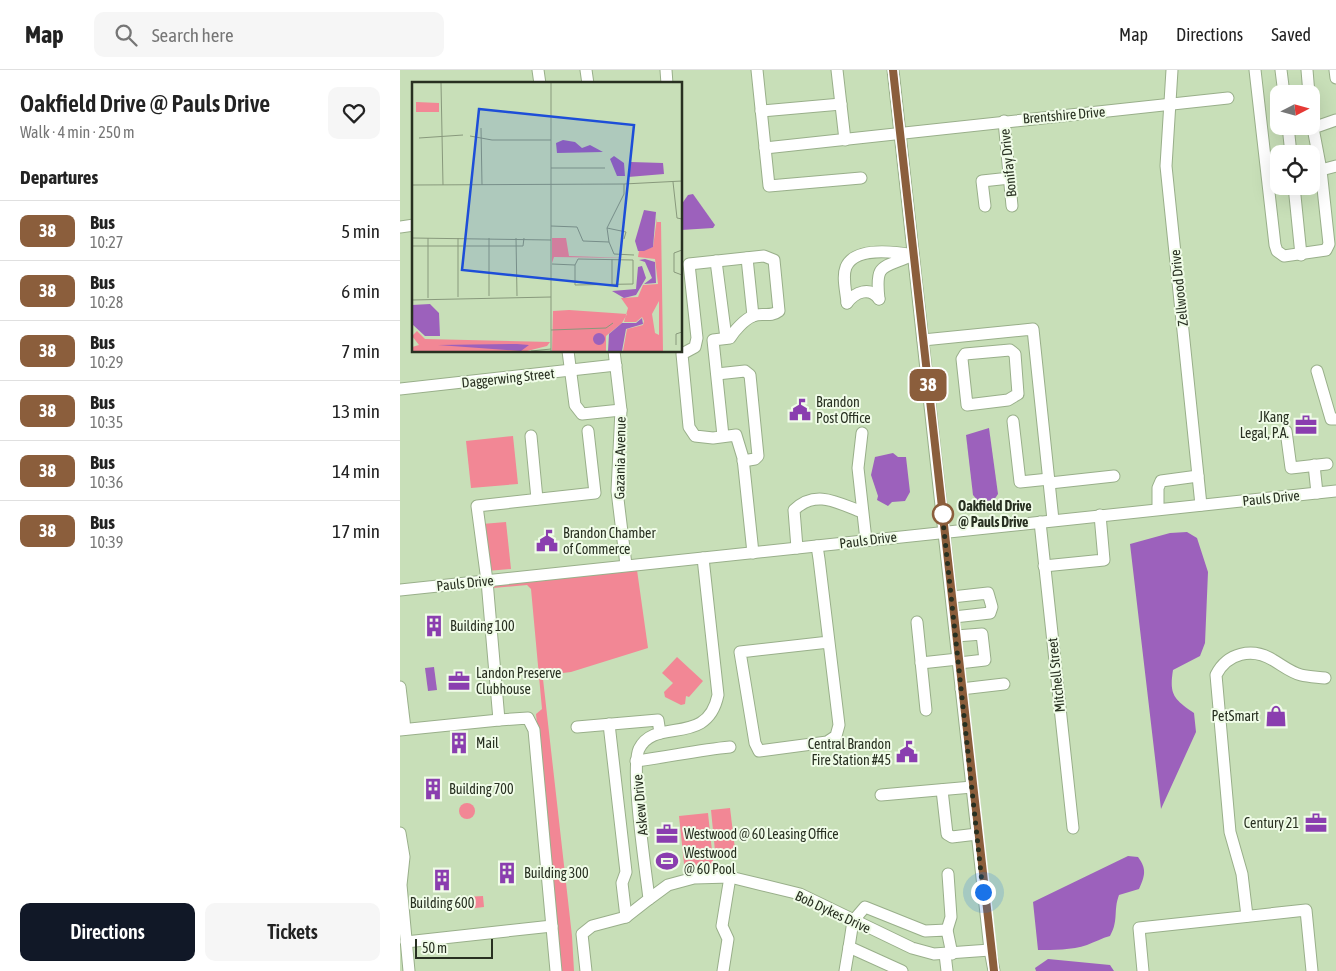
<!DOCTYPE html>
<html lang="en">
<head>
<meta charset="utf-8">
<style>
	:root { --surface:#fff; --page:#f6f6f6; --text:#222; --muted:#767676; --line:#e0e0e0; --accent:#111827 }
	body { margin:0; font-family:"Asap Condensed",sans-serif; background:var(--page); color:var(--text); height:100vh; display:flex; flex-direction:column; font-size:19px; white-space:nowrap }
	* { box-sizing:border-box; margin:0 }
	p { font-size:16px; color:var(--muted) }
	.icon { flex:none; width:28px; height:28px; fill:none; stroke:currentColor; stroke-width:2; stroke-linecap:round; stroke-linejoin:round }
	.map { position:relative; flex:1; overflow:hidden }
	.drawer { display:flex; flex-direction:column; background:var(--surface); width:400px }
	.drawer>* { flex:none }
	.badge { padding:0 10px; border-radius:8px; font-size:18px; line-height:32px }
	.needle { width:32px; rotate:84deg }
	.tools { position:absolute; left:870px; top:15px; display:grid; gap:10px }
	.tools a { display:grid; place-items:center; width:50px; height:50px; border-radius:10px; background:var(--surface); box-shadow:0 5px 20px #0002; font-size:25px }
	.scale { position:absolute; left:15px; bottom:12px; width:78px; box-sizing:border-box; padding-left:5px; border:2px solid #283021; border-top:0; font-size:14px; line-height:18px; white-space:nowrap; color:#283021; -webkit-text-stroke:4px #f0fce8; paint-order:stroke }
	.you { position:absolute; width:25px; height:25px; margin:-12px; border:4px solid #fff; border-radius:50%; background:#1a73e8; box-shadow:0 0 0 8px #1a73e833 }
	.map>.badge { position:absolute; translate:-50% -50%; box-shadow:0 0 0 2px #fff }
	h2 { padding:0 20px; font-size:19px; line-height:45px }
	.round { display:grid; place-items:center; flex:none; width:52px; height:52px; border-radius:10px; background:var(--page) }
	.summary { display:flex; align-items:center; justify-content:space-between; height:85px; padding:0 20px }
	h1 { font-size:24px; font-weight:600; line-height:38px }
	.primary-button { display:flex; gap:10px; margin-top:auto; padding:10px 20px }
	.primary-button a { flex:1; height:58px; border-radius:10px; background:var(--accent); color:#fff; font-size:20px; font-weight:600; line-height:58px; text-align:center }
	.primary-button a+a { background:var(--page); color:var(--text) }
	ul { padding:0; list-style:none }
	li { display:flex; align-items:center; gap:15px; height:60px; padding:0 20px; border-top:1px solid var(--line) }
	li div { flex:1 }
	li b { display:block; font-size:19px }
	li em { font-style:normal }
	li .badge { min-width:55px; font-weight:700; text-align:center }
	header { display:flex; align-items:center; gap:30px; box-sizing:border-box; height:70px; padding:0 25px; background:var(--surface); border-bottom:1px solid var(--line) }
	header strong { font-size:24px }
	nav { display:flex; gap:28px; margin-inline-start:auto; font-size:18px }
	.search { width:350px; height:45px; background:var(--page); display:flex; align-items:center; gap:12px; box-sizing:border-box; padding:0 18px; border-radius:10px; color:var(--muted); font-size:19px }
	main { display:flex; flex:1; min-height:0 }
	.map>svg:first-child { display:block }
	.green { fill:#f28795 }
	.water { fill:#9c61bc }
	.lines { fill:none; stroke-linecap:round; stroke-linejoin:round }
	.minor-casing { stroke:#99af8a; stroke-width:13 }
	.minor { stroke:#fff; stroke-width:11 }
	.line-casing { stroke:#fff; stroke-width:11 }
	.line { stroke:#8b5e3c; stroke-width:8 }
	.walk { stroke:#283021; stroke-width:5; stroke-dasharray:0 9 }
	.stop-dot { fill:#fff; stroke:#8b5e3c; stroke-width:2.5 }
	.labels { text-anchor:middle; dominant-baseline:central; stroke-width:4; stroke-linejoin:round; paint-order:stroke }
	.street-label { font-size:14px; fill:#283021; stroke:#f0fce8 }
	.poi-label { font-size:14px; fill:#283021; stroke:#f0fce8; text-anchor:start }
	.stop-label { font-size:14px; font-weight:bold; fill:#283021; stroke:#f0fce8; text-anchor:start }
	.inset-road { fill:none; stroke:#88997c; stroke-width:1 }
	.view { fill:#1d4ed8; fill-opacity:0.15; stroke:#1d4ed8; stroke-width:2.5 }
	.inset-edge { fill:none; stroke:#283021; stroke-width:2.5 }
</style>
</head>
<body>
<header>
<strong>Map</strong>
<div class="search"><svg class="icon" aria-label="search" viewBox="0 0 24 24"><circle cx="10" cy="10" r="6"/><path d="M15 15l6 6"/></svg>Search here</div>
<nav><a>Map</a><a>Directions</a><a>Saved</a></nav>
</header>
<main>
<section class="drawer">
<div class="summary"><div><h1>Oakfield Drive @ Pauls Drive</h1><p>Walk · 4 min · 250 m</p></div><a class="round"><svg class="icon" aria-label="heart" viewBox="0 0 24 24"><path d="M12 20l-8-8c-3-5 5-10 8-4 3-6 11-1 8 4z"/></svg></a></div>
<h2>Departures</h2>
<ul>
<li><span class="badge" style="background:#8b5e3c;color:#fff">38</span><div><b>Bus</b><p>10:27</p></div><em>5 min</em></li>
<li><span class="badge" style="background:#8b5e3c;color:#fff">38</span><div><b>Bus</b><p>10:28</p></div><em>6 min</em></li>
<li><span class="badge" style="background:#8b5e3c;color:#fff">38</span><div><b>Bus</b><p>10:29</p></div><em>7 min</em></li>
<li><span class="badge" style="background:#8b5e3c;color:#fff">38</span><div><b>Bus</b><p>10:35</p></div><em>13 min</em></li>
<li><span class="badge" style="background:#8b5e3c;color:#fff">38</span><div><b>Bus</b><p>10:36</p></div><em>14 min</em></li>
<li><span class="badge" style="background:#8b5e3c;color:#fff">38</span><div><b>Bus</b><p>10:39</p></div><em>17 min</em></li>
</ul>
<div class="primary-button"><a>Directions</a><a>Tickets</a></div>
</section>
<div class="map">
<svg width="936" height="901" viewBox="0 0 936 901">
	<rect width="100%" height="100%" fill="#c8dfb8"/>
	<g class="green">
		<polygon points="113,366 118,414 71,418 66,371"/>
		<polygon points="106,452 111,499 87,501 82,454"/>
		<polygon points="237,500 248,578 171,602 146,605 143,609 172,866 174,901 161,901 136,644 142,639 131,519 127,515 93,518 93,516"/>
		<polygon points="277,587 303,611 289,627 286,626 285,634 281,635 265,627 264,622 273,613 262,603"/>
		<circle cx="67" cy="741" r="8"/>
		<polygon points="330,738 335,779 315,781 311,740"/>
		<polygon points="308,743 314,800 285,803 279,746"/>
		<polygon points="83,826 84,837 67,839 65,827"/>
	</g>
	<g class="water">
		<polygon points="293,124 315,155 313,158 281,160 281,135 288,125"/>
		<polygon points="589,358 598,424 594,430 579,432 573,425 566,365"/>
		<polygon points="493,383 498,387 506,387 510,422 505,431 492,432 488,436 477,430 478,426 471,405 475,387"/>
		<path d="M787,462L797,468L808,502L805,573L800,586L773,600C769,625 774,629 794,643L796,662L761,739L730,474L770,463Z"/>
		<polygon points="34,597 37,620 28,621 25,598"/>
		<polygon points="271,782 272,799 263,800 261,783"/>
		<path d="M728,786L738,787C747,799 745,806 739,819L719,825C713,841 719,850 710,866C702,868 695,872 687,875C672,880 653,880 638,880L633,832Z"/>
		<polygon points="648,889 710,895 714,901 636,901 635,898"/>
	</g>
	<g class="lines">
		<g class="minor-casing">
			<g id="minor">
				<polyline points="138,0 140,14"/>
				<polyline points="186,0 188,14"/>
				<polyline points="266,0 267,14"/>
				<polyline points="357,0 369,116 461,108"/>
				<polyline points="437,0 445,70"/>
				<polyline points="493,0 590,880 594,901"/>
				<polyline points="772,0 766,96 801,435"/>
				<polyline points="855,0 875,175 877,181 884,186 926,180 929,174 921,100 936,96"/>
				<polyline points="881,0 884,24"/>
				<polyline points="907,0 909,24"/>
				<polyline points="935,0 936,8"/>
				<polyline points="361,41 441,34"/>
				<polyline points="604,51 612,136"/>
				<polyline points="888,56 891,84"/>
				<polyline points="365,78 828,28"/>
				<polyline points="911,101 921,100 913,58 936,50"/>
				<polyline points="894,116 901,185"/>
				<polyline points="585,136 582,111 610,108"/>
				<polyline points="0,157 14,155"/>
				<polyline points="347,188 353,246"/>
				<polyline points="316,191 326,268"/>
				<path d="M447,233C446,221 442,207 446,197C455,176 496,182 513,185C482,199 475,192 479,229"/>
				<path d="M447,233C455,222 470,216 479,229"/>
				<polyline points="523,270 633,259 653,450"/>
				<polygon points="610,280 615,284 618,324 608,330 567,335 562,289 565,284"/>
				<polyline points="168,281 175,335 182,344 221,340"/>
				<polyline points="214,281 221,340 217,421 226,495"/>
				<polyline points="917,301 931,349 936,349"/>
				<polyline points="317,304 345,301 350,305 358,386 355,389 343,391"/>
				<polyline points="0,319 216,295"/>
				<polyline points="613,351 620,412 649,409"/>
				<polyline points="886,361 891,398 927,394"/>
				<polyline points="462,363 458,398 466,470"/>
				<polyline points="131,366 137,429"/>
				<path d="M323,366L313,270L330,268C334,261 345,249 353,246C362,242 370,248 379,241L374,190L364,186L289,194L297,268L295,277L282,284L289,357L295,366L313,368L336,365L343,388L353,483"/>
				<polyline points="914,395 917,423"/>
				<polyline points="650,413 714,406"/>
				<polyline points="758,439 758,418 761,411 798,406"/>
				<polyline points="640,452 673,758"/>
				<polyline points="417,476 419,489 439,655 436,666 427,672 359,681 355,673 340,582 429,572"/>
				<path d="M397,478L394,440C416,419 438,433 462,442"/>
				<polyline points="644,496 704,490 700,445"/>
				<polyline points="0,520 936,421"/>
				<polyline points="552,527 588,523 592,537 590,543 554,547"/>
				<polyline points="517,552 526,640"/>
				<polyline points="556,566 582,564 585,590 559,593"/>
				<polyline points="521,593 558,589"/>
				<polyline points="0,617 5,659"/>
				<polyline points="561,619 604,614"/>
				<polyline points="209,654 226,802 222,813 226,847"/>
				<polyline points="177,657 258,650 260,663"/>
				<polyline points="0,660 99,650"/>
				<path d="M236,691C268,687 298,680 330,677"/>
				<polyline points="542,720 547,764 552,767 577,764"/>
				<polyline points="481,725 572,717"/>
				<polyline points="0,763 4,787 1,815 9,901"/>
				<polyline points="249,829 268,815 294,808 330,807 400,824 512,878 534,884 590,880"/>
				<path d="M847,846L842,804L830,762L816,605C827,583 852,577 873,590C882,595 890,602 901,605C909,607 917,607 925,608"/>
				<polyline points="547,860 551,847 548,804"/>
				<polyline points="6,872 152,856"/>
				<polyline points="545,884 547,901"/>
				<polyline points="156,901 134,660 128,648 99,650 87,511 77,436 195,423 188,361"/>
				<path d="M186,901L182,864L192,856L226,847L249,829C246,802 230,699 239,679C255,646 307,678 318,625L303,488"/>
				<polyline points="323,901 328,869 322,856 330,807"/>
				<polyline points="445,901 449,877"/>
				<polyline points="502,901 449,877 453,851 465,837 525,861 547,860 552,884"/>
				<polyline points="743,901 739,858 906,840 912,901"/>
			</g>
		</g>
		<use href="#minor" class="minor"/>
	</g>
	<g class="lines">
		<g class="line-casing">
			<polyline id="line" points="493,0 594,901"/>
		</g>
		<use href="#line" class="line"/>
		<polyline class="walk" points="543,444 542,442 583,822"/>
	</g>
	<defs>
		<g id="civic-bare" transform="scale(1.725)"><path d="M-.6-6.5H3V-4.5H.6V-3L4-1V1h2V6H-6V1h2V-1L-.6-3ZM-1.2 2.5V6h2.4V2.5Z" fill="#8a3eaf" stroke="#f0fce8" stroke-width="2.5" paint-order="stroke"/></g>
		<g id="office-bare" transform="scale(1.725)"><path d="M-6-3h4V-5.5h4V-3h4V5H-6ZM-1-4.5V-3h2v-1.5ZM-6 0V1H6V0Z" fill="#8a3eaf" stroke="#f0fce8" stroke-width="2.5" paint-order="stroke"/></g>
		<g id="building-bare" transform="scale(1.725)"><path d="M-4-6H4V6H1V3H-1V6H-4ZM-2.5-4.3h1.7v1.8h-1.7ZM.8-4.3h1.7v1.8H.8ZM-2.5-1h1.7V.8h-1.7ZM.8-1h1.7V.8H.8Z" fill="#8a3eaf" stroke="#f0fce8" stroke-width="2.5" paint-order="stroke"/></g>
		<g id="shop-bare" transform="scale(1.725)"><path d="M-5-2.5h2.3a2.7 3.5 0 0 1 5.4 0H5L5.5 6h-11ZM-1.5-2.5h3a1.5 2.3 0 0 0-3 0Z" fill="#8a3eaf" stroke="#f0fce8" stroke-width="2.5" paint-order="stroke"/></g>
		<g id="stadium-bare" transform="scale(1.725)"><path d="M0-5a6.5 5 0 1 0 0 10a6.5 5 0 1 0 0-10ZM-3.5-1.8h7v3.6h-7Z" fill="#8a3eaf" stroke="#f0fce8" stroke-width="2.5" paint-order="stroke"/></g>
	</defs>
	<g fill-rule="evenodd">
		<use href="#civic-bare" x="400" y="340"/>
		<use href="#office-bare" x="906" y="355"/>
		<use href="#civic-bare" x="147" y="471"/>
		<use href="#building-bare" x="34" y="556"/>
		<use href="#office-bare" x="59" y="611"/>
		<use href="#shop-bare" x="876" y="646"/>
		<use href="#building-bare" x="59" y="673"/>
		<use href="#civic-bare" x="507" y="682"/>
		<use href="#building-bare" x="33" y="719"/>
		<use href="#office-bare" x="916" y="753"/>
		<use href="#office-bare" x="267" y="764"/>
		<use href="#stadium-bare" x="267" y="791"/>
		<use href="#building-bare" x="107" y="803"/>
		<use href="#building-bare" x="42" y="810"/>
	</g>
	<circle class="stop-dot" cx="543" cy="444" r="10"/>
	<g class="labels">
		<g class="street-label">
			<text transform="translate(664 45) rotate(-5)">Brentshire Drive</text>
			<text transform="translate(608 93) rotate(-96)">Bonifay Drive</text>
			<text transform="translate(779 218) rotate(-96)">Zellwood Drive</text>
			<text transform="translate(108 308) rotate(-6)">Daggerwing Street</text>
			<text transform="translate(220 388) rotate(-89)">Gazania Avenue</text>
			<text transform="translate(871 428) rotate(-6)">Pauls Drive</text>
			<text transform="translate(468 470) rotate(-7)">Pauls Drive</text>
			<text transform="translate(65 513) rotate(-6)">Pauls Drive</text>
			<text transform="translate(656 605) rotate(-96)">Mitchell Street</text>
			<text transform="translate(240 735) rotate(-95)">Askew Drive</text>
			<text transform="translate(433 842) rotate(25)">Bob Dykes Drive</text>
		</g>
		<g class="poi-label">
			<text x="416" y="332">Brandon<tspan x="416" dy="16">Post Office</tspan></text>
			<text x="889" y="347" text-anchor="end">JKang<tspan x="889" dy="16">Legal, P.A.</tspan></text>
			<text x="163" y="463">Brandon Chamber<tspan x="163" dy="16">of Commerce</tspan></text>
			<text x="50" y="556">Building 100</text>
			<text x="76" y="603">Landon Preserve<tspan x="76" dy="16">Clubhouse</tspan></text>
			<text x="859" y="646" text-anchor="end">PetSmart</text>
			<text x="76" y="673">Mail</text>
			<text x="491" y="674" text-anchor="end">Central Brandon<tspan x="491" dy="16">Fire Station #45</tspan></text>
			<text x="49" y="719">Building 700</text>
			<text x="899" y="753" text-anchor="end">Century 21</text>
			<text x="284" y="764">Westwood @ 60 Leasing Office</text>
			<text x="284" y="783">Westwood<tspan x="284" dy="16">@ 60 Pool</tspan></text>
			<text x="124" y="803">Building 300</text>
			<text x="42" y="833" text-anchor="middle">Building 600</text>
		</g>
		<g class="stop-label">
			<text x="558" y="436">Oakfield Drive<tspan x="558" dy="16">@ Pauls Drive</tspan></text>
		</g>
	</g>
	<g transform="translate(12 12)">
		<rect width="270" height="270" fill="#c8dfb8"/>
		<path d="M4,20L27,21V30H4ZM245,136V140H249L251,269H211L215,247L231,243L232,239L230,235L224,240H212L216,226L209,216L226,215L231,203L246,202L243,177L226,175L227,169L241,165ZM247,219V253L243,251L240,232ZM140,156H154L157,174L217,176L142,175L140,181ZM141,229L157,228L215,232L210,241L194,254V269H140ZM5,249L13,257L138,260L135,264L115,269H0V265L7,263L0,254Z" fill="#f28795" fill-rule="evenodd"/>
		<path d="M151,58L163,60L170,66L178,63L191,70L145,71L144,61ZM202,74L212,81L213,94H205L198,77ZM219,80L251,81L252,92L216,95ZM232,128L244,130L241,165L232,169H226L223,159ZM233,177L243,180L244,201L232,202L240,196L233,180L227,178ZM230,184L234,196L224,213L212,216L200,209L224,207L226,185ZM18,222L27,231L28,254H13L0,242V223ZM230,236L231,242L214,247L210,269H196L197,252L210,241H224ZM181 257a6 6 0 1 1 12 0a6 6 0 1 1-12 0ZM26,263L105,262L117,263L109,269Z" fill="#9c61bc"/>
		<path class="inset-road" d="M29,1L31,103M139,1V269M69,46L70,103M58,54L80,58H139M7,56L51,53M139,86H193M261,100L265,136L270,137M0,103L212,102L270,99M139,144L165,145L171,159L197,160L202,172L222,173M195,146L214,150L212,157M0,156L139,158M16,156V216M77,156V214M104,156L105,214M197,160L195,146L212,112V102M0,164H111L112,156M270,168L262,171V190L270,193M200,177V203M140,182L163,183L166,177L221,178V202L163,203V183M46,215V156M0,218L139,215M139,248L194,246L201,241M264,263V252L270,250M119,269L139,267"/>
		<path class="view" d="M67,27L222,43L205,204L50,188Z"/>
		<rect width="270" height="270" class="inset-edge"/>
	</g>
</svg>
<div class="tools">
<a><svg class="needle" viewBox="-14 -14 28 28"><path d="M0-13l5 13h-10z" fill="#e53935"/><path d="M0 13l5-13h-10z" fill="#767676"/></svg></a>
<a><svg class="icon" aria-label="locate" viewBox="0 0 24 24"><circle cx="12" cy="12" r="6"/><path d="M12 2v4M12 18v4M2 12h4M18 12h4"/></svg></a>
</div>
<div class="scale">50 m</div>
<div class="you" style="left:583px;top:822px"></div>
<b class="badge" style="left:528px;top:315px;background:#8b5e3c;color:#fff">38</b>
</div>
</main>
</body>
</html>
